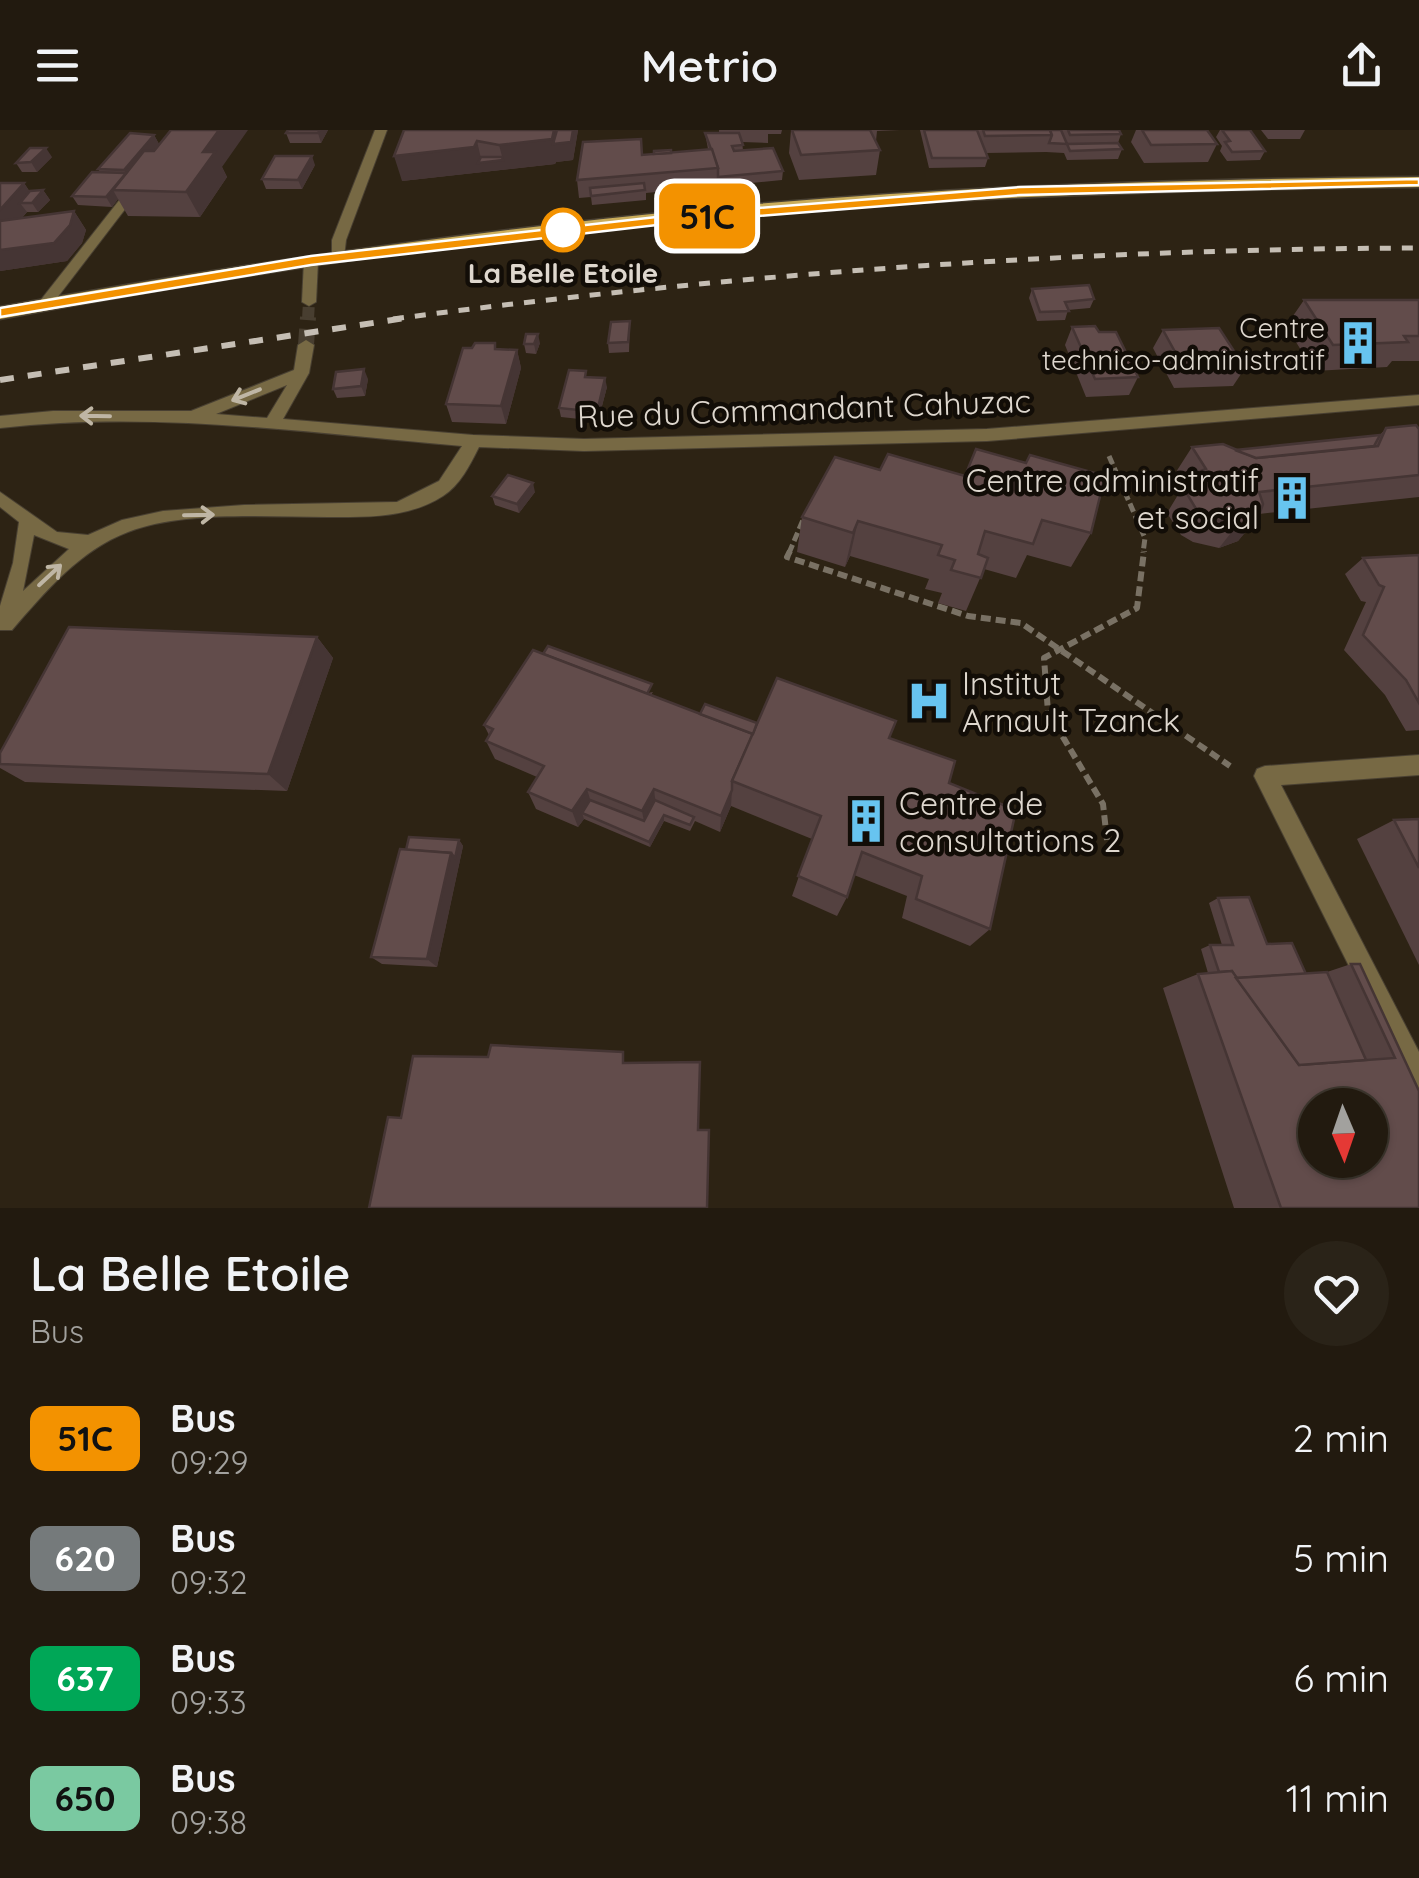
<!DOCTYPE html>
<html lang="fr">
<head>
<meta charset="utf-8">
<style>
	:root { --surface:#221a0f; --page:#2a2318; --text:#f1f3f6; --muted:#a2a19e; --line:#3f382f }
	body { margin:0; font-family:Quicksand,sans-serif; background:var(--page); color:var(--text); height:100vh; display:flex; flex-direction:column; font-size:38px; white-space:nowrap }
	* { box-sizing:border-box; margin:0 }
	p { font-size:32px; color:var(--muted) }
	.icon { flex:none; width:55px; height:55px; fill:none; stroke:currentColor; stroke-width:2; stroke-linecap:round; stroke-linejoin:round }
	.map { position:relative; height:1078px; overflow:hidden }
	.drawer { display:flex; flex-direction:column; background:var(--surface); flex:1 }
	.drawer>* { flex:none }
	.badge { padding:0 20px; border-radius:15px; font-size:35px; line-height:65px }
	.needle { width:65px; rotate:178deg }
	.buttons { position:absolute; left:1298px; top:958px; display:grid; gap:20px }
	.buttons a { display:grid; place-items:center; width:90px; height:90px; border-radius:50%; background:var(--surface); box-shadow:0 2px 8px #0004,0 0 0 2px var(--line); font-size:50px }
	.map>.badge { position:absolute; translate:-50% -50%; box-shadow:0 0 0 5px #fff }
	.round { display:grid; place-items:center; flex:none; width:105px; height:105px; border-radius:52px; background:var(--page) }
	.headline { display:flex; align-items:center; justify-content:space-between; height:170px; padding:0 30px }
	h1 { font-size:48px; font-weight:600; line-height:75px }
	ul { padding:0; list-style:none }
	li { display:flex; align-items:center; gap:30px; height:120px; padding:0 30px }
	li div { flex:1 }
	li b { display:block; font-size:38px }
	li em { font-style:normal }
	li .badge { min-width:110px; font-weight:700; text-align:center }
	header { display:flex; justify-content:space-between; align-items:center; height:130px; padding:0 30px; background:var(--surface); font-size:45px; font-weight:600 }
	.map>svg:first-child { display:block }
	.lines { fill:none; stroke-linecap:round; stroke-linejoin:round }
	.street-tunnel-far1 { stroke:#483e30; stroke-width:12; stroke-dasharray:12 6; stroke-linecap:butt }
	.street-tunnel { stroke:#483e30; stroke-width:16; stroke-dasharray:16 9; stroke-linecap:butt }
	.lane-casing { stroke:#494032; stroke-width:2 }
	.street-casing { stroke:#494032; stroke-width:2 }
	.primary-casing { stroke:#494032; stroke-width:3 }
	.path-far1 { stroke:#797164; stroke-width:5; stroke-dasharray:9 4; stroke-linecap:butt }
	.path { stroke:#797164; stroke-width:6; stroke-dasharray:10 5; stroke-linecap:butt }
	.lane { fill:#776944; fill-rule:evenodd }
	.street { fill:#776944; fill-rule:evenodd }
	.primary { fill:#caad5b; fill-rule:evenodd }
	.rail-far1 { stroke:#c5beb4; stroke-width:5; stroke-dasharray:11 11; stroke-linecap:butt }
	.rail { stroke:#c5beb4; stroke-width:6; stroke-dasharray:14 14; stroke-linecap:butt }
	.wall { fill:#544140 }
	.shaded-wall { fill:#453534 }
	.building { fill:#624c4b; stroke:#453534; stroke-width:2.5; fill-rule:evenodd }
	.oneway { stroke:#bfb6a5 }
	.line { fill:#f39200; stroke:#fff; stroke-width:2.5 }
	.stop-dot { fill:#fff; stroke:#f39200; stroke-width:5 }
	.labels { text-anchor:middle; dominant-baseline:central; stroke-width:9; stroke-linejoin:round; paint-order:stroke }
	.far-stop-label { font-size:28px; font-weight:bold; fill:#ded7ce; stroke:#120d07 }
	.far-poi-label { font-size:28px; fill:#ded7ce; stroke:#120d07; text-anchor:end }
	.street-label { font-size:32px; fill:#ded7ce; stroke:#120d07 }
	.poi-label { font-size:32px; fill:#ded7ce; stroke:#120d07; text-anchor:start }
</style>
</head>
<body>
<header><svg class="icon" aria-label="menu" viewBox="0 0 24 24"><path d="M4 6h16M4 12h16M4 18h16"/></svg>Metrio<svg class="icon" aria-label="share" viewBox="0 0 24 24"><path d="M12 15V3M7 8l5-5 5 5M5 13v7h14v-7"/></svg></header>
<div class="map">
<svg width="1419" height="1078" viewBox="0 0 1419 1078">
	<rect width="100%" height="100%" fill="#2d2314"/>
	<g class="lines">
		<polyline class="street-tunnel-far1" points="308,189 309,172"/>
		<polyline class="street-tunnel" points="306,215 308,187"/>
		<g class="lane-casing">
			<g id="lane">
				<polygon points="132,54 142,57 50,177 40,177 40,171"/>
				<polygon points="1419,625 1419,645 1281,655 1419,922 1419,962 1410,958 1254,646 1257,639 1265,636"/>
			</g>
		</g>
		<g class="street-casing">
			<g id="street">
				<polygon points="375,0 387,0 346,110 344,127 332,130 332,110"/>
				<polygon points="311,127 318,131 316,172 309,176 302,172 304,131"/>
				<path d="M306,210L314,215L309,243L283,289L473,305L584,309L987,299L1419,265V275L987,311L584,321L479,317C470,335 460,355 443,366C412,386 376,387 340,387C275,388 189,379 128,402C80,420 45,462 12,500H0V476L13,433L19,392L0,377V362L57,402L88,405L122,390L163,381L244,375L397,372L439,351L462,316C309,303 153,280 0,298V286L53,281H191L294,240L298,215ZM287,255L267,288L216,284ZM34,405L69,419L23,461Z"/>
			</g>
		</g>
		<g class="primary-casing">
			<path id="primary" d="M1419,47V57C1182,59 946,67 710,88C472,108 235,145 0,189V177C233,135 467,101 703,79C941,56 1180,49 1419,47Z"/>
		</g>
		<g class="path-far1">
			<polyline points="1109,326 1145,408 1143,423"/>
			<polyline points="789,423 803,390"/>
		</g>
		<g class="path">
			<polyline points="790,421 787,427 968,486 1021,493 1230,636"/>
			<polyline points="1107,710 1103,674 1048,582 1044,528 1137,478 1144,421"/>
		</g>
		<use href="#lane" class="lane"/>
		<use href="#street" class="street"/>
		<use href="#primary" class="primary"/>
		<path class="rail-far1" d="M393,189C734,144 1075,119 1419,118"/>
		<polyline class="rail" points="0,250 412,187"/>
	</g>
	<g class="wall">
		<polygon points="328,0 321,13 290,13 286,3"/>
		<polygon points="404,0 578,0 573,30 556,32 555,34 402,51"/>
		<polygon points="719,0 782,0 781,4 768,4 768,13 742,12 743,20 783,41 782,50 646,63 646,70 592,75 591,67 579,68 577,50 642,25 708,19 705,3 719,3"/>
		<polygon points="791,0 900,0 877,1 876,11 880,20 876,45 799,50 789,23"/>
		<polygon points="920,0 1119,0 1121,4 1118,13 1122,19 1118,29 1067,30 1064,23 1046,22 986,23 988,28 985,37 929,38"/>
		<polygon points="1136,0 1207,0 1217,14 1208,32 1144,33 1131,12"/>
		<polygon points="1220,0 1250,0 1265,21 1260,30 1227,31 1220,21 1222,16 1216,7"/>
		<polygon points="1261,0 1305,0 1300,9 1268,9"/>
		<polygon points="154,5 159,14 222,37 227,47 200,87 128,86 118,69 112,77 78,75 72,66 100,42 98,39"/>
		<polygon points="52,27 37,42 22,42 16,33"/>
		<polygon points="315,35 302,59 266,59 262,49"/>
		<polygon points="24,53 30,62 43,60 50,70 38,82 27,82 21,89 74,81 86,100 82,113 67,131 0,141"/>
		<polygon points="1032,159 1094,169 1090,178 1068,180 1065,190 1037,191 1029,168"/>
		<polygon points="1304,170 1419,170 1419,231 1392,231 1387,237 1314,241 1286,196"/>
		<polygon points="630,191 629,222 609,223 608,213"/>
		<polygon points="1072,197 1099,202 1138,247 1129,265 1086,267 1065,215"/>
		<polygon points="1163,200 1245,238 1233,256 1174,258 1153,218"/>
		<polygon points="540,213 536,224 526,223 524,214"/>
		<polygon points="496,219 517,220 521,238 506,294 452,292 446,274"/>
		<polygon points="587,247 607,257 598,291 561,287 559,278"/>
		<polygon points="368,249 365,266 337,268 333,259"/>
		<polygon points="1386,298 1419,299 1419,367 1259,384 1238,411 1219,418 1193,412 1181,405 1167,383 1184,355 1176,342 1192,317 1235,320 1380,305"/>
		<polygon points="1026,333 1091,403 1071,437 1027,425 1016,448 984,439 966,481 938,473 942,463 925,459 929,449 850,426 845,437 797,422 802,387 880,340 965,346"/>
		<polygon points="535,362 519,383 495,375 492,366"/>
		<polygon points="1419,425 1419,600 1406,601 1385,565 1344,520 1366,472 1361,471 1345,444 1363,428"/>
		<polygon points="317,507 333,528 287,661 25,652 0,638 0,623"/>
		<polygon points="653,562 651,565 700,584 757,593 889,608 949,653 990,799 970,816 902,788 907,766 854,745 847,767 837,786 792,766 812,709 731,676 720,702 695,691 690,701 664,691 650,717 584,689 578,697 536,679 528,662 537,647 495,629 486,611 489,605 484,595"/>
		<polygon points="1419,689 1419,835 1357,709 1394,690"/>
		<polygon points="459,710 463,716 437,837 382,834 371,827 406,720"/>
		<polygon points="1218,768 1267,814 1306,844 1327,842 1351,834 1419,961 1419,1078 1234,1078 1163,858 1198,844 1208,843 1201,819 1210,815 1222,815 1209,773"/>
	</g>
	<g class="shaded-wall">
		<polygon points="219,0 248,0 222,37 227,47 200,87 186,62 203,22"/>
		<polygon points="320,0 328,0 321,13 318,3"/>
		<polygon points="554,0 578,0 573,30 556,32 555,34 402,51 394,26 477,11 482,33 503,30 499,15"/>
		<polygon points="154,5 159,14 130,49 113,60 118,69 112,77 106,67 126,44 124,40"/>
		<polygon points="46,18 52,27 37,42 31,32"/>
		<polygon points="312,26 315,35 302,59 298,50"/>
		<polygon points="24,53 35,70 43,60 50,70 38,82 32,73 20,73 27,82 2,111 0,108 0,80"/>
		<polygon points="74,81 86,100 82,113 67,131 0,141 0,120"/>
		<polygon points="538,204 540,213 536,224 534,214"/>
		<polygon points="517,220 521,238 506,294 501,276"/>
		<polygon points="364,239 368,249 365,266 361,256"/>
		<polygon points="605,248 607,257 598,291 597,282"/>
		<polygon points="533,353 535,362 519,383 517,374"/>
		<polygon points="1258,388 1238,411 1219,418 1238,394"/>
		<polygon points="858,391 850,426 845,437 853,403"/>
		<polygon points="317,507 333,528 287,661 268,644"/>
		<polygon points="587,659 592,676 582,683 584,689 578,697 572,681"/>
		<polygon points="654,659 656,676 645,697 642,681"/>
		<polygon points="732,660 731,676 720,702 721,686"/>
		<polygon points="664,685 664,691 650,717 649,712"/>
		<polygon points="459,710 463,716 437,837 427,829 451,723"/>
	</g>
	<g class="building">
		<polygon points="171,0 219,0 203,22 215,22 186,62 113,60 144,21 154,21"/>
		<polygon points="288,0 320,0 318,3 286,3"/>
		<polygon points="404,0 554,0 552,9 499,15 477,11 474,17 394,26"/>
		<polygon points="557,0 573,0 571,12 553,14"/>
		<polygon points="792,0 870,0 880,20 801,25"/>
		<polygon points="924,0 977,0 988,28 932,28"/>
		<polygon points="983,0 1050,0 1052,5 985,6"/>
		<polygon points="1050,0 1061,0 1067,14 1049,13 1052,5"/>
		<polygon points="1068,0 1119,0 1121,4 1070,5"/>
		<polygon points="1142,0 1207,0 1217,14 1151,15"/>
		<polygon points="1222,0 1250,0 1265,21 1232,22 1225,12 1230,11"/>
		<polygon points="130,3 154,5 124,40 98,39"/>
		<polygon points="705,3 739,3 743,15 732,16 734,21 773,18 783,41 718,47 718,38"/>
		<polygon points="641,9 642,25 712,19 718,38 577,50 583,12"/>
		<polygon points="1118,13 1122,19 1070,21 1067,14"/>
		<polygon points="30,18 46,18 31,32 16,33"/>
		<polygon points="671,20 671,23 654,24 654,21"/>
		<polygon points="275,26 312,26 298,50 262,49"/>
		<polygon points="481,27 502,27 503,30 478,33"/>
		<polygon points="92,42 126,43 106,67 72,66"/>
		<polygon points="0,53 24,53 0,80"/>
		<polygon points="644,53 645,60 591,66 590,58"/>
		<polygon points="43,60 32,73 20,73 30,61"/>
		<polygon points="74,81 70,95 54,113 0,120 0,91"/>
		<polygon points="1089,155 1094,169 1065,172 1069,181 1040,182 1032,159"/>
		<polygon points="1304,170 1419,170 1419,206 1404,206 1408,212 1333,215"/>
		<polygon points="630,191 628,212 608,213 611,192"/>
		<polygon points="1095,196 1099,202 1116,202 1138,247 1095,249 1072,197"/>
		<polygon points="1219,198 1245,238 1185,240 1163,200"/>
		<polygon points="526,204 538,204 534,214 524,214"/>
		<polygon points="475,213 495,213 495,219 517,220 501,276 446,274 463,218 472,218"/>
		<polygon points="364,239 361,256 333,259 336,242"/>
		<polygon points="569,240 586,241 585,247 605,248 597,282 559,278"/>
		<polygon points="1416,295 1419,299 1419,345 1259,362 1263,374 1258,388 1238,394 1211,389 1198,382 1184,359 1191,345 1206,339 1192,317 1223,314 1256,328 1378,316 1386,298"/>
		<polygon points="1380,305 1374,316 1256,328 1235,320"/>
		<polygon points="976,319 1026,333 1030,325 1105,346 1091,403 1042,390 1033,414 985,401 978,424 988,428 981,448 951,440 955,430 938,425 942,415 858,391 853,403 802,387 835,327 880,340 888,324 965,346"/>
		<polygon points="508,345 533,353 517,374 492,366"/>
		<polygon points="1419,425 1419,573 1406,550 1363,505 1384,457 1379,455 1363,428"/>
		<polygon points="69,497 317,507 268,644 0,634 0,623"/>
		<polygon points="548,516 652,554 647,564 543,524"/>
		<polygon points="533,520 753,604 732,651 732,660 721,686 654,659 642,681 587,659 572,681 528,662 544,636 486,611 493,599 484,595"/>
		<polygon points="777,548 896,591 889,608 955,631 949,653 1016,680 990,799 916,769 922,746 862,722 847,767 798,746 821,686 732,651"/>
		<polygon points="705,574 757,593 753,604 700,584"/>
		<polygon points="590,670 644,691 655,670 694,687 690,695 664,685 649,712 582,683"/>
		<polygon points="1419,689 1419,738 1394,690"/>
		<polygon points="409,707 459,710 455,728 451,723 406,720"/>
		<polygon points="400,719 451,723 427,829 371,827"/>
		<polygon points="1249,767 1267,814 1292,813 1306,844 1236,848 1232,841 1219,842 1210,815 1233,815 1218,768"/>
		<path d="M1351,834H1360L1419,961V1078H1281L1198,844L1232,841L1299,935L1395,928ZM1315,975H1370V1030H1315Z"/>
		<polygon points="1327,842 1366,930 1299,935 1236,848"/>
		<polygon points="491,915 623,922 623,933 700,932 698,1000 709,1000 707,1078 369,1078 388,987 401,988 413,926 488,927"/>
	</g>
	<defs><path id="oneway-shaft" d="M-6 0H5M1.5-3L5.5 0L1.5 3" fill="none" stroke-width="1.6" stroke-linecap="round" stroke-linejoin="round" transform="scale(2.5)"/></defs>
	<g class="oneway">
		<use href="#oneway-shaft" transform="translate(246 265) rotate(158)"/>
		<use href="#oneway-shaft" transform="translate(95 286) rotate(-179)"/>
		<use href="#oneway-shaft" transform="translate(199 385) rotate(-1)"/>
		<use href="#oneway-shaft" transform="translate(50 445) rotate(-43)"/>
	</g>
	<polygon class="line" points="1419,49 1419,55 1020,65 683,92 311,135 0,187 0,178 311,126 683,84 1020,57"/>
	<defs>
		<g id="building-bare" transform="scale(3.45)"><path d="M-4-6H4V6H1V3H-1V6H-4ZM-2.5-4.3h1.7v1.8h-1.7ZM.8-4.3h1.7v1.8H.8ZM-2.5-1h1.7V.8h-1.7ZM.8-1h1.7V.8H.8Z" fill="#67c4f0" stroke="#120d07" stroke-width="2.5" paint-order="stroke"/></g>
		<g id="hospital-bare" transform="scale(3.45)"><path d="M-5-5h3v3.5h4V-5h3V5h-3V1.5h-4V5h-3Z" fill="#67c4f0" stroke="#120d07" stroke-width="2.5" paint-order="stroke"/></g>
	</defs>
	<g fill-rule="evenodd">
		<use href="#building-bare" x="1358" y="213"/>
		<use href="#building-bare" x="1292" y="368"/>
		<use href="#hospital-bare" x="929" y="571"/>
		<use href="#building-bare" x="866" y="691"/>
	</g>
	<circle class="stop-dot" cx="563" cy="100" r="20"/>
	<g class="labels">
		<g class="far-stop-label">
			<text x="563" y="142">La Belle Etoile</text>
		</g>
		<g class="far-poi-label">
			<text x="1325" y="197">Centre<tspan x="1325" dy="32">technico-administratif</tspan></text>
		</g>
		<g class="street-label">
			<text transform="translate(804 278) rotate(-2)">Rue du Commandant Cahuzac</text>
		</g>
		<g class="poi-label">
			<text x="1259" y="350" text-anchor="end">Centre administratif<tspan x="1259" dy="37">et social</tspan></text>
			<text x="962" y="553">Institut<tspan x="962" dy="37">Arnault Tzanck</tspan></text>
			<text x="899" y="673">Centre de<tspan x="899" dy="37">consultations 2</tspan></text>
		</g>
	</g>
</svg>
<div class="buttons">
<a><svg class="needle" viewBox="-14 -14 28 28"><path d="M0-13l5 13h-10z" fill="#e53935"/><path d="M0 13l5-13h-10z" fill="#a2a19e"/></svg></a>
</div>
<b class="badge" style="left:707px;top:86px;background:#f39200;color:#111">51C</b>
</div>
<section class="drawer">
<div class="headline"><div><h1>La Belle Etoile</h1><p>Bus</p></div><a class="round"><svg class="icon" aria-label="heart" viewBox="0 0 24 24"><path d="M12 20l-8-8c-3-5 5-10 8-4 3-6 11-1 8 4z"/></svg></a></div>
<ul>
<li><span class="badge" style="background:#f39200;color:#111">51C</span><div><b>Bus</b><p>09:29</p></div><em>2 min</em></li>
<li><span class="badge" style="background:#757a7b;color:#fff">620</span><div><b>Bus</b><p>09:32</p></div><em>5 min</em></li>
<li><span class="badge" style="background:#00a757;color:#fff">637</span><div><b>Bus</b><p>09:33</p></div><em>6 min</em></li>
<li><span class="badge" style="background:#7ac9a1;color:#111">650</span><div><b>Bus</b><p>09:38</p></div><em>11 min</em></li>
</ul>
</section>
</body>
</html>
